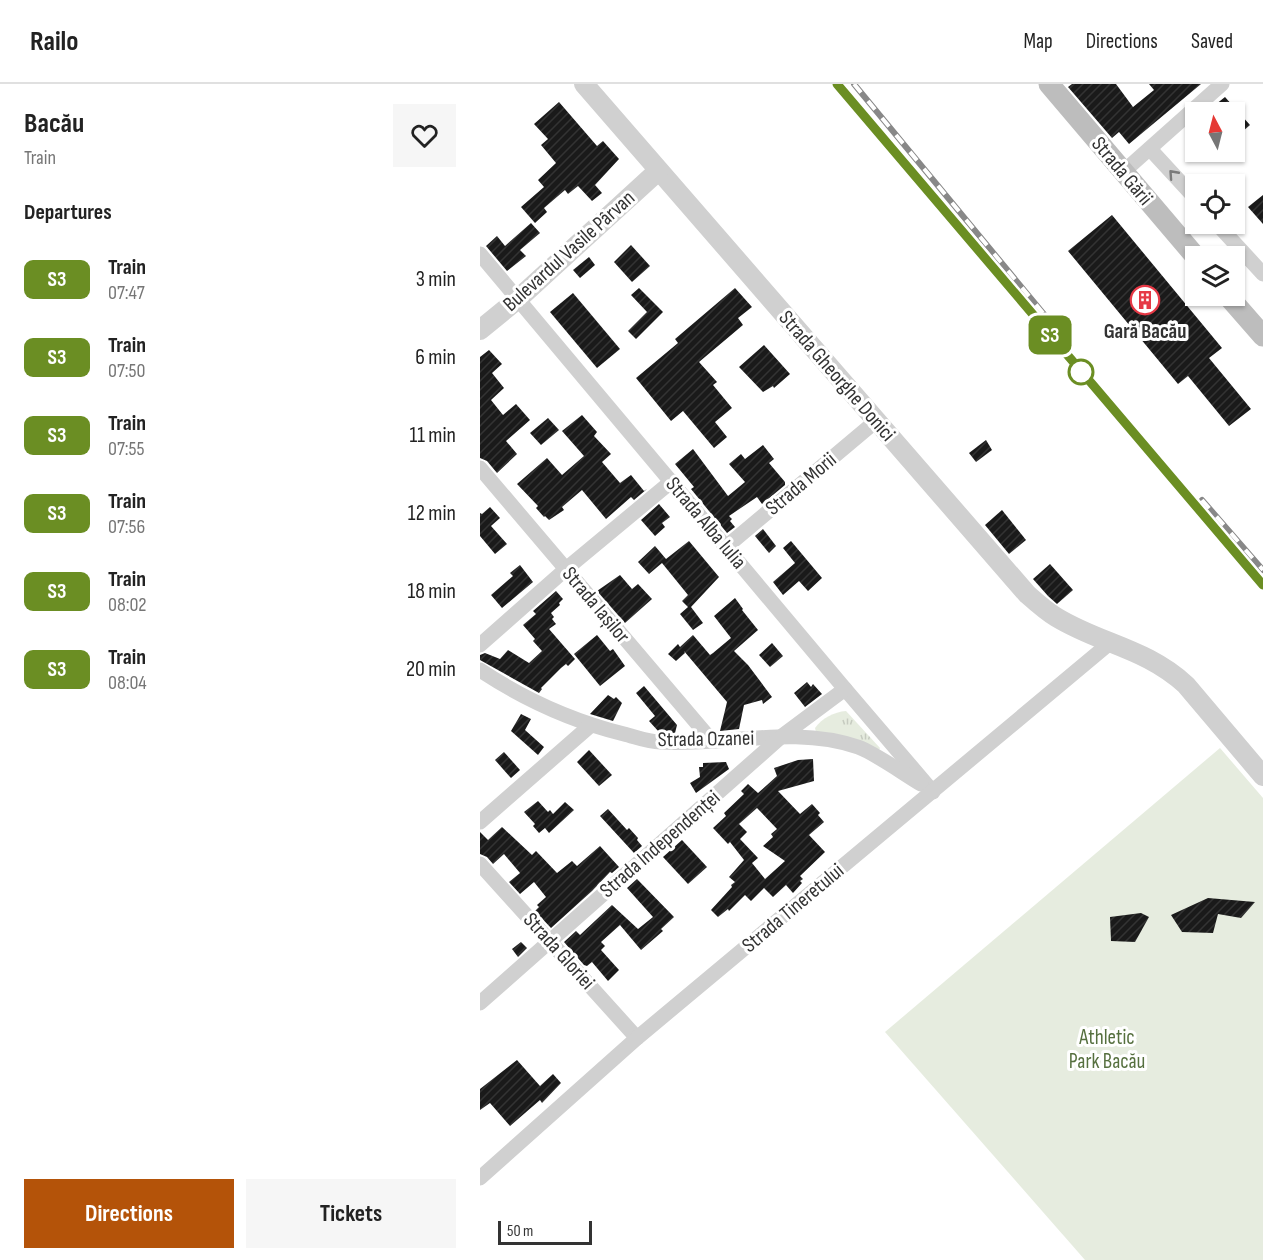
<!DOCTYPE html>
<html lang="en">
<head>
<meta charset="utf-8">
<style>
	:root { --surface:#fff; --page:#f6f6f6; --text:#222; --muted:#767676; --line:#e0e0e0; --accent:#b45309 }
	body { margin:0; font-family:"Sofia Sans Condensed",sans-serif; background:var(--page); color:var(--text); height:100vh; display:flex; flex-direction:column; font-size:22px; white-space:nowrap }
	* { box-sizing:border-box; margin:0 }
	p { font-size:20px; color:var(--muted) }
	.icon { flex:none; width:33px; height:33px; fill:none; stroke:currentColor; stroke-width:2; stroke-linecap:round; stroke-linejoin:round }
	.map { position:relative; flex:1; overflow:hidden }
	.side { display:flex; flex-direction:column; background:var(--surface); width:480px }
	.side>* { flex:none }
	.badge { padding:0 12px; border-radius:9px; font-size:21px; line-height:39px }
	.needle { width:39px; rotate:353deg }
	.tools { position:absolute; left:705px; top:18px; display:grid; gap:12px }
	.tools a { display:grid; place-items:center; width:60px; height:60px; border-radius:0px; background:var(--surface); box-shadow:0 2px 4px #0004; font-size:30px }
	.scale { position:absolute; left:18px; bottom:15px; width:94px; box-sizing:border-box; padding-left:6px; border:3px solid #333; border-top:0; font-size:16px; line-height:21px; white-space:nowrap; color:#333; -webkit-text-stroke:4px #fff; paint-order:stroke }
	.map>.badge { position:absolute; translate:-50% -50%; box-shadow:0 0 0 3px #fff }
	h2 { padding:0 24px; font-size:22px; line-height:54px }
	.round { display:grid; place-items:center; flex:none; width:63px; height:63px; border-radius:0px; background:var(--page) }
	.head { display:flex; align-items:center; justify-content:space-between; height:102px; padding:0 24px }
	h1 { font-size:28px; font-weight:700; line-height:45px }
	.cta { display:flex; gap:12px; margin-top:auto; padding:12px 24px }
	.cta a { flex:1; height:69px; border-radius:0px; background:var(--accent); color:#fff; font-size:24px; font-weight:700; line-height:69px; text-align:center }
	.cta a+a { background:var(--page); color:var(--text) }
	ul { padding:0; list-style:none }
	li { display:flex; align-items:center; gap:18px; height:78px; padding:0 24px }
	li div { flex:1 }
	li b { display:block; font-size:22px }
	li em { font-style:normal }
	li .badge { min-width:66px; font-weight:700; text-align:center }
	header { display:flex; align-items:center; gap:36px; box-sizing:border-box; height:84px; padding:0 30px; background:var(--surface); border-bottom:2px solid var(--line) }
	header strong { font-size:28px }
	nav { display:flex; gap:33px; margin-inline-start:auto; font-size:21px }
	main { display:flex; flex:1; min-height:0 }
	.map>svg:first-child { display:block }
	.grass { fill:url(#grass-tufts) }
	.park { fill:#e6ecdf }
	.building { fill:url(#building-hatch); fill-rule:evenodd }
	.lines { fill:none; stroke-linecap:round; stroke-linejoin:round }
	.minor { stroke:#d0d0d0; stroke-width:15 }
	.tertiary { stroke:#d0d0d0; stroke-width:20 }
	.secondary { stroke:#bdbdbd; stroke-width:21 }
	.rail-casing { stroke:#888; stroke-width:6 }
	.rail { stroke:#fff; stroke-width:4; stroke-dasharray:11; stroke-linecap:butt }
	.oneway { stroke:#7a7a7a }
	.line-casing { stroke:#fff; stroke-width:14 }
	.line { stroke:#6b8e23; stroke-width:9 }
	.stop-dot { fill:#fff; stroke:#6b8e23; stroke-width:3 }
	.labels { text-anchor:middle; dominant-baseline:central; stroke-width:6; stroke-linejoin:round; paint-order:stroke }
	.street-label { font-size:21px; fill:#333; stroke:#fff }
	.poi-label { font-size:21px; font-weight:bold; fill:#333; stroke:#fff }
	.park-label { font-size:21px; fill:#56703f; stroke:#fff }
</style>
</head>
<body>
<header>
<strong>Railo</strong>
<nav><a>Map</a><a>Directions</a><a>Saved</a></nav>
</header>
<main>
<section class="side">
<div class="head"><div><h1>Bacău</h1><p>Train</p></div><a class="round"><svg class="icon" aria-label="heart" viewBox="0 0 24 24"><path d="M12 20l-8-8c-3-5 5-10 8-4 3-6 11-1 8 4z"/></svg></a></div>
<h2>Departures</h2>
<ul>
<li><span class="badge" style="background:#6b8e23;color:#fff">S3</span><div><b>Train</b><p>07:47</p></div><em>3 min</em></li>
<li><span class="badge" style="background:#6b8e23;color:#fff">S3</span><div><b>Train</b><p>07:50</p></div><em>6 min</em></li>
<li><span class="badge" style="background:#6b8e23;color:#fff">S3</span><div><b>Train</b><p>07:55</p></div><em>11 min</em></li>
<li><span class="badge" style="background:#6b8e23;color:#fff">S3</span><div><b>Train</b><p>07:56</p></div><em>12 min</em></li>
<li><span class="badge" style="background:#6b8e23;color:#fff">S3</span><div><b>Train</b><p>08:02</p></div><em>18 min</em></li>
<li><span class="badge" style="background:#6b8e23;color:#fff">S3</span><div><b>Train</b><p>08:04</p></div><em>20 min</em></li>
</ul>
<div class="cta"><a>Directions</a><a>Tickets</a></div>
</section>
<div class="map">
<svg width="783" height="1176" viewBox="0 0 783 1176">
	<defs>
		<pattern id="grass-tufts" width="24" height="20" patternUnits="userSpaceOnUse" patternTransform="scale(1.5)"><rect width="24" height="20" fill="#e6ecdf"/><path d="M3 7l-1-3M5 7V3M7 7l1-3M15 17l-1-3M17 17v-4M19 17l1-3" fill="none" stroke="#c6cbc0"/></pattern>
		<pattern id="building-hatch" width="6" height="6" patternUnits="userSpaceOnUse" patternTransform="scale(1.5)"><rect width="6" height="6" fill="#1a1a1a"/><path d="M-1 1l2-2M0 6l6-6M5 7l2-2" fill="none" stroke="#333"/></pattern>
	</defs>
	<rect width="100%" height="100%" fill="#fff"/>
	<path class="grass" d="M366,627L400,664L399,666L336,648L335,644C342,634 354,628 366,627Z"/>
	<polygon class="park" points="740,664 783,714 783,1176 605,1176 405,948"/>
	<g class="building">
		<polygon points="592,0 636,0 653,23 674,6 669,0 721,0 649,60 639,48 632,54 588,3"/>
		<polygon points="745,13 770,41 754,55 754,28 726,28"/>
		<polygon points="79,18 117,62 123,57 139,75 115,101 122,109 112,117 98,102 88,110 85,106 64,124 67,128 55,139 41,123 64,103 58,96 76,79 61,61 68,55 54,40"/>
		<polygon points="783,111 783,140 768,123"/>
		<polygon points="632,131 742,264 729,274 771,325 749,342 708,292 698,300 588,167"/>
		<polygon points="51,139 60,149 40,166 46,172 27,187 6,162 17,152 25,162"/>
		<polygon points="151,161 170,182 152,198 134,178"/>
		<polygon points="109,173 115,181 100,194 93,186"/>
		<polygon points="159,204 183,228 156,255 148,247 167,228 151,211"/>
		<polygon points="255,204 272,223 258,234 263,241 219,278 237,298 233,301 252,324 235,338 247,353 234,364 203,327 191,337 156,294 198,259 195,255"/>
		<polygon points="93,209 140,265 117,284 70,228"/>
		<polygon points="284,261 310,290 294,304 293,302 283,308 259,283"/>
		<polygon points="9,266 22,280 12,289 24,304 11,316 23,331 36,320 50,336 26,357 37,370 17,389 7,377 0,374 0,273"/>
		<polygon points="102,331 117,348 114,352 131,370 122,378 140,399 151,391 164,407 167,405 154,416 151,413 126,435 102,406 82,423 84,426 69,436 65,432 64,433 56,424 58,422 37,400 67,374 82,391 104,372 82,347"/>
		<polygon points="68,334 79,346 61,361 50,349"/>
		<polygon points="506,356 512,366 496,378 489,369"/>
		<polygon points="283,361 294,375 289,379 305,398 305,401 282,420 277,413 249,432 252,435 250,437 255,443 247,449 211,405 214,403 195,380 213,365 248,412 265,398 249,380 261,370 265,375"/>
		<polygon points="179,420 190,433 182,439 185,443 175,452 161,436"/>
		<polygon points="10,423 20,434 11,442 27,460 15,470 0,452 0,429 2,430"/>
		<polygon points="522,426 546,456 529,470 505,441"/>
		<polygon points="283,445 296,462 289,469 275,452"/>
		<polygon points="209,457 239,493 211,523 223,539 213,546 200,530 208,523 202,517 208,511 182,479 169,490 158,478 175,462 186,475"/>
		<polygon points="311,457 342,494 328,507 319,497 303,511 293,498 315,479 303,464"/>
		<polygon points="570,480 593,506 577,520 568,512 553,495"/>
		<polygon points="40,481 53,498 22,524 11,511 33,492 30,489"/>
		<polygon points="140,491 152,505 158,500 172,515 145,539 117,507"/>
		<polygon points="76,507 83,515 79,519 80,521 71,529 74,533 72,535 76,540 69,545 95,575 88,582 86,580 81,584 61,604 62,605 59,609 0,576 0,571 5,569 20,575 28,566 49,579 62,567 53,557 55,555 43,541 56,530 53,527"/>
		<polygon points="255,514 263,525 262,526 278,546 254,567 268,581 292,613 283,620 282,616 264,621 259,645 240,647 247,618 204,567 205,569 196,577 188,570 198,560 200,563 213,551 230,571 233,569 251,554 234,532"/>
		<polygon points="117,551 130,567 133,565 145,582 120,602 94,570"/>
		<polygon points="292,559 303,572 290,583 279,571"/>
		<polygon points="327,598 331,603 333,600 342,610 325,623 314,609"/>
		<polygon points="164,602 197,641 195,649 179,648 169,637 175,632 156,609"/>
		<polygon points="128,611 134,615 136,613 142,619 133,637 110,630"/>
		<polygon points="41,630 51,635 45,646 64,663 58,671 31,647"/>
		<polygon points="109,666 132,691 119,702 97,678"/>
		<polygon points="24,668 40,686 31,694 15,676"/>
		<path d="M333,675L334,697L298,707L320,730L332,720L340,729L338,731L344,738L329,751L345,768L320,792L323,795L320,797L322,799L313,809L306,801L293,813L284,804L271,817L265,811L249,827L248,825L238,833L231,826L252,803L251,801L255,798L249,793L264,776L250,758L248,760L233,744L246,732L244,729L264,710L261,707L268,700L278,709L297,692L294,684L318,676ZM277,724L297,745L291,750L293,753L283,762L305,777L285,795L272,779L278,774L260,755L267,748L259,740Z"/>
		<polygon points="246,678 249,685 216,709 210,699 220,693 219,683 223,683 223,679"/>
		<polygon points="58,717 68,728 70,726 73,730 85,718 94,726 69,749 65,744 59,749 53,742 55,740 44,728"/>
		<polygon points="128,725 147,746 149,744 158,754 157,756 162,762 154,769 120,732"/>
		<polygon points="22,743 52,771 56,767 77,789 92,777 97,782 120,762 139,783 132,789 130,788 112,807 71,844 55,827 59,823 57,821 66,813 54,798 40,810 29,798 40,789 24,770 13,780 7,773 0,770 0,748 8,756"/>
		<polygon points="202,756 227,783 208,800 183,773"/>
		<polygon points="157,795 194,833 181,845 183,847 161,866 140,841 121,858 125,862 121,866 139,886 128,897 112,878 107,882 104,881 84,858 96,847 100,851 132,821 158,845 173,833 147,804"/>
		<polygon points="728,814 775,818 761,834 738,830 733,849 702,848 691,831"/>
		<polygon points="661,829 669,833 655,858 631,857 630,833"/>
		<polygon points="41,858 47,864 38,873 32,865"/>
		<polygon points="37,976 60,1002 73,990 81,999 62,1019 60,1016 30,1042 10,1019 0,1026 0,1005"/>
	</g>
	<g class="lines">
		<g class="minor">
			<polyline points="670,65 716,115"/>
			<polyline points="642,89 742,0"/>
			<polyline points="737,140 783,190"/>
			<polyline points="0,170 365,605 453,708"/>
			<polyline points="0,384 232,657"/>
			<polyline points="246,463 396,337"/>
			<polyline points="0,561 86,485 192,397"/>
			<path d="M0,586C45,616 92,637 144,650C156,653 168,658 180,658C245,662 314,641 378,663C395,669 424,690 441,700"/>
			<polyline points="0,738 111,641"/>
			<polyline points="0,780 157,954"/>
			<polyline points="0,919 302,652 365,605"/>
			<polyline points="0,1094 157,954 631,558"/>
		</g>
		<g class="tertiary">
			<path d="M104,0L547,510C556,518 566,527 576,533C620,560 666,564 706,601L783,692"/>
			<polyline points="0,246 38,215 178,87"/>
		</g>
		<g class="secondary">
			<polyline points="569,0 716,173"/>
			<polyline points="748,212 783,252"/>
		</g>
		<g class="rail-casing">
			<g id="rail">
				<polyline points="357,0 783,501"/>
				<polyline points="374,0 572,240"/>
				<polyline points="722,416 783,486"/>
			</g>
		</g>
		<use href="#rail" class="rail"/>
	</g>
	<defs><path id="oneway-chevron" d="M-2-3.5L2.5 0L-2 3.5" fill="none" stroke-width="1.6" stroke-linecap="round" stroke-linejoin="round" transform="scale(1.5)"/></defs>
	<use class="oneway" href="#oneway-chevron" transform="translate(693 90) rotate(-132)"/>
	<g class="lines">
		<g class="line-casing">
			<polyline id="line" points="357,0 783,501"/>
		</g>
		<use href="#line" class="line"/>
	</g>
	<defs>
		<g id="building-ring" transform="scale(1.5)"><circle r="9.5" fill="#fff" stroke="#e63946" stroke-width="1.5"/><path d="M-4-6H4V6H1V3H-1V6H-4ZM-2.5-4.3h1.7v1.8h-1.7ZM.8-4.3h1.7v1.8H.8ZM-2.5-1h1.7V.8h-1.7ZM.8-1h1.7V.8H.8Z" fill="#e63946"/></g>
	</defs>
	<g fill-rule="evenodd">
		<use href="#building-ring" x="665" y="216"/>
	</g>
	<circle class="stop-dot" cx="601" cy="288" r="12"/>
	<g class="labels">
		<g class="street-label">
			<text transform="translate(642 87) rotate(50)">Strada Gării</text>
			<text transform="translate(89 167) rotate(-42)">Bulevardul Vasile Pârvan</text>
			<text transform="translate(357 292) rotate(49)">Strada Gheorghe Donici</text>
			<text transform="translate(321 400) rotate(-40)">Strada Morii</text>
			<text transform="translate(226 439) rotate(50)">Strada Alba Iulia</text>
			<text transform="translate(116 521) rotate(50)">Strada Iașilor</text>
			<text transform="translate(226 655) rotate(-1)">Strada Ozanei</text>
			<text transform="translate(180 760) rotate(-41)">Strada Independenței</text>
			<text transform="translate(313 824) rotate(-40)">Strada Tineretului</text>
			<text transform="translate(79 867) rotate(48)">Strada Gloriei</text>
		</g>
		<g class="poi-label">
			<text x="665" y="247">Gară Bacău</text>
		</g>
		<g class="park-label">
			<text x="627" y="953">Athletic<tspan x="627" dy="24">Park Bacău</tspan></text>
		</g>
	</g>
</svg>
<div class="tools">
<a><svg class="needle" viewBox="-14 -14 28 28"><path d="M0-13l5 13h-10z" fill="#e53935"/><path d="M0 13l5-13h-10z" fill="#767676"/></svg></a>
<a><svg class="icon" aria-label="locate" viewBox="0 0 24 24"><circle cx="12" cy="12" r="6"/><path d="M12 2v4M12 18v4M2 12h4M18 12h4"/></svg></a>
<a><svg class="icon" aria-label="layers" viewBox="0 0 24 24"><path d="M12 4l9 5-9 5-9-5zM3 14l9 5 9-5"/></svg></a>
</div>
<div class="scale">50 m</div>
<b class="badge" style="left:570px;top:251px;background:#6b8e23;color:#fff">S3</b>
</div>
</main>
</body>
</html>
